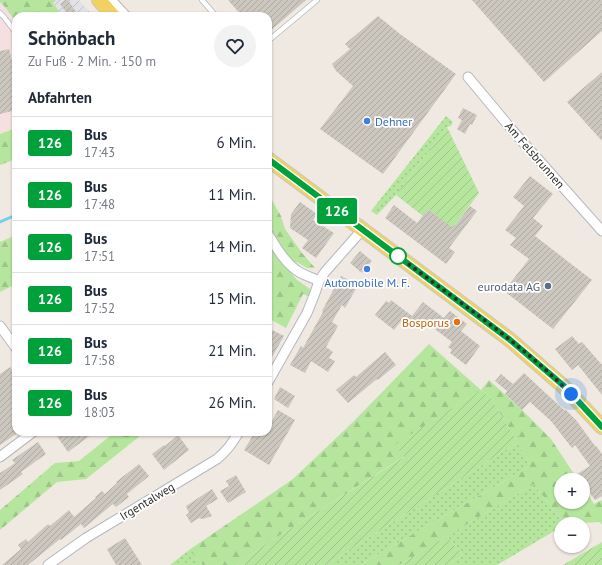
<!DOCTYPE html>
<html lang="de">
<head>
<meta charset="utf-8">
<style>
	:root { --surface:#fff; --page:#f2f2f3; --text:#1f2937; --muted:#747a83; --line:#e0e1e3 }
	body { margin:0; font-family:"PT Sans",sans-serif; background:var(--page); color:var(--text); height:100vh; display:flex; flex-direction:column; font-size:15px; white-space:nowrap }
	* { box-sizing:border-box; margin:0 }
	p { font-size:13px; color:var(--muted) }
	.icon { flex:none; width:22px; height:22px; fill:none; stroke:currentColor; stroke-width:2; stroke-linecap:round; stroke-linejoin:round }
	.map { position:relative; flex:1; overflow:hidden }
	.drawer { position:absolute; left:12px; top:12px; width:260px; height:424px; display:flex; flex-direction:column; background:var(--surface); border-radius:12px; box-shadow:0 1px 3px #0004 }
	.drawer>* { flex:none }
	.badge { padding:0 8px; border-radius:3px; font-size:14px; line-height:26px }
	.controls { position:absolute; left:554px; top:473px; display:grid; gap:8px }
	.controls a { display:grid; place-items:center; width:36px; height:36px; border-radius:50%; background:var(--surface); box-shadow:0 1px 3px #0004; font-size:20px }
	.you { position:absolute; width:20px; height:20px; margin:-10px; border:3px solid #fff; border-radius:50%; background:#1a73e8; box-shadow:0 0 0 6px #1a73e833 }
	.map>.badge { position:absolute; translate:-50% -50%; box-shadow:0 0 0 2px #fff }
	h2 { padding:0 16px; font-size:15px; line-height:36px }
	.round { display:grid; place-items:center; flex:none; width:42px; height:42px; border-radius:21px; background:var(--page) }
	.head { display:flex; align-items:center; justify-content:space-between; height:68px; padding:0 16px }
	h1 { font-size:19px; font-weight:800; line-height:30px }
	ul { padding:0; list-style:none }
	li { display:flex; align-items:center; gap:12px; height:52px; padding:0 16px; border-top:1px solid var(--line) }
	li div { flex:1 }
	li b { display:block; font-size:15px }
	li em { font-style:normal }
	li .badge { min-width:44px; font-weight:700; text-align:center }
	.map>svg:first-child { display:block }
	.industrial { fill:url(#industrial-furrows) }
	.medical { fill:#f5dfe0 }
	.grass { fill:url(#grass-dots) }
	.forest { fill:url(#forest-firs) }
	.garden { fill:url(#garden-furrows) }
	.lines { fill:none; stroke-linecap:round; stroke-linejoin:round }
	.stream { stroke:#75cff0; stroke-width:3 }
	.building { fill:url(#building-hatch) }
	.lane-casing { stroke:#b4b7c1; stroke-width:6 }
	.street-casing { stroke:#b4b7c1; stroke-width:11 }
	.primary-casing { stroke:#c9c9c9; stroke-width:16 }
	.lane { stroke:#fff; stroke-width:4.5 }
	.street { stroke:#fff; stroke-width:9 }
	.primary { stroke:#f2d163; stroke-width:14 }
	.line-casing { stroke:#fff; stroke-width:9 }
	.line { stroke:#00a13a; stroke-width:6 }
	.walk { stroke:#2e2e2e; stroke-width:4; stroke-dasharray:0 7.2 }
	.shop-dot { fill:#3f7fe0; stroke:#fff; stroke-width:1.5 }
	.stop-dot { fill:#fff; stroke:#00a13a; stroke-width:2 }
	.service-dot { fill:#5c6f8a; stroke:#fff; stroke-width:1.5 }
	.food-dot { fill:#e8710a; stroke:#fff; stroke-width:1.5 }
	.labels { text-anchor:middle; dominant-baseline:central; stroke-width:3.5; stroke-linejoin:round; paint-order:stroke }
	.shop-label { font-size:12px; fill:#366cbe; stroke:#fff; text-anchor:start }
	.street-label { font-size:12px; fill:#2e2e2e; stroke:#fff }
	.service-label { font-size:12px; fill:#4e5e75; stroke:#fff; text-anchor:end }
	.food-label { font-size:12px; fill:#c56008; stroke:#fff; text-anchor:end }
</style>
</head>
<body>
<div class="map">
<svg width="602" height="565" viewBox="0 0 602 565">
	<defs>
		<pattern id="industrial-furrows" width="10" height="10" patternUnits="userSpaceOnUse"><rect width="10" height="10" fill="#e3e1e8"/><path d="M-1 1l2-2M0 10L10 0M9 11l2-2" fill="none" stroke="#c3c1c7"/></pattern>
		<pattern id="grass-dots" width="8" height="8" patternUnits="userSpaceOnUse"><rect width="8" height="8" fill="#b6e59e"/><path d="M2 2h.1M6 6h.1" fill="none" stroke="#9dc588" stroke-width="1.8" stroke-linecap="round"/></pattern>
		<pattern id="forest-firs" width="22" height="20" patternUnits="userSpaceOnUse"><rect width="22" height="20" fill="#b6e59e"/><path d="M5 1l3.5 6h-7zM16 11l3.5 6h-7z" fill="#9dc588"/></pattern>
		<pattern id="garden-furrows" width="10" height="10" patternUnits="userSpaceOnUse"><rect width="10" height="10" fill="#b6e59e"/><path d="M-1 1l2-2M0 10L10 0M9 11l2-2" fill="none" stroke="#9dc588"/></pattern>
		<pattern id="building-hatch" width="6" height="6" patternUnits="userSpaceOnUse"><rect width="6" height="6" fill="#cbc7bf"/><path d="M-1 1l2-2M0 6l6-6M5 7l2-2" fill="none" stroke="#afaba4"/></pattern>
	</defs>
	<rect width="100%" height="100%" fill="#efe9e1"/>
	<polygon class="industrial" points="56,0 79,0 93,16 63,16 53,2"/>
	<polygon class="medical" points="0,2 5,7 16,22 16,128 0,134"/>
	<g class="grass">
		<polygon points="446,116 453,122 451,126 447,127 396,195 377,215 371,211"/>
		<polygon points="518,442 530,466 360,565 326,565"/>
		<polygon points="534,484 564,524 561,524 561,527 497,565 447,565 463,555 447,536"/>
		<polygon points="189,550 203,565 170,565"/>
	</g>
	<g class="forest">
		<polygon points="0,0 56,0 53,3 63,16 16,16 16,22 5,7 0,2"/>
		<polygon points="16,128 16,159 0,165 0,134"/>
		<polygon points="268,193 281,216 285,229 302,253 315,268 307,268 297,262 289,271 297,280 310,289 311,293 310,297 303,294 286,328 268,318"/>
		<polygon points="16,235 16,284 0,292 0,242"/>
		<polygon points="429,344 481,390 489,380 522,410 551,439 578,480 561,480 561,502 583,502 583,487 594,504 602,500 602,525 600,522 564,524 534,484 399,565 360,565 530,466 518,442 490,397 481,390 396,444 405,456 263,546 237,565 203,565 189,550 293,479 353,422"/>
		<polygon points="115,432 145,432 86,479 57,482 0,530 0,510 55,463 79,461"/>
	</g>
	<g class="garden">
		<polygon points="447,127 479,193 452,229 445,223 445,222 428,209 423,216 396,195"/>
		<polygon points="481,390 490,397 518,442 326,565 237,565 263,546 404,457 395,444"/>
		<polygon points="447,536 463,555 447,565 399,565"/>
		<polygon points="602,542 602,565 563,565"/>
	</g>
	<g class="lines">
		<polyline class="stream" points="0,222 16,215"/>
	</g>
	<g class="building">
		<polygon points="65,0 68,0 76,12 71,16 69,16 60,4"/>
		<polygon points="228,0 306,0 268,33 268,16 242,16"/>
		<polygon points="472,0 602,0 602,31 544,82"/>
		<polygon points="378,16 400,34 456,74 383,174 320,129 353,86 336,71 332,64 350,49 345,44"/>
		<polygon points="9,49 12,61 15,60 16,65 16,110 0,114 0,51"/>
		<polygon points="602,72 602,141 567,102"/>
		<polygon points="463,108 477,115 472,125 470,124 465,134 457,129 462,120 458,118"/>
		<polygon points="530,176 553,194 533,218 543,226 535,236 592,280 553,329 504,291 529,259 510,245 516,238 505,230 524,206 513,197"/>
		<polygon points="300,202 317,214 313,220 334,233 316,258 302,248 308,240 290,228 291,214"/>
		<polygon points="394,205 417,223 428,209 453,228 470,206 477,211 449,248 455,252 446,264 385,218"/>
		<polygon points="360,251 372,261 362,273 350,263"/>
		<polygon points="341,276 358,285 345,308 342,305 332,322 338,326 326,347 333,352 329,358 335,361 328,372 311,361 305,373 290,365 301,346 303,348 323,312 322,311"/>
		<polygon points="391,300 412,316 423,302 444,318 450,311 467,324 461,331 480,346 466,365 450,353 452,350 448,347 452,342 428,324 425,328 414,320 409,326 401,321 394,330 375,315 386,301 389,303"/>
		<polygon points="268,328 284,336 268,364"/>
		<polygon points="572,336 579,344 582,342 602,365 602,395 578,365 572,370 555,349"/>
		<polygon points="385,352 396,365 378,380 377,379 348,403 336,390 354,375 356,377"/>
		<polygon points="10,367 16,376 16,434 0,445 0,374"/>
		<polygon points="524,373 564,410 565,409 576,420 595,446 596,446 602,454 602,496 595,500 583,483 583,480 581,480 577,474 590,466 575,445 572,448 551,421 530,402 522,410 505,394 507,391 495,381 501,374 513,384"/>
		<polygon points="280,387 295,396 288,408 274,399"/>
		<polygon points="278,410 295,420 269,465 244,450 255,432 259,432 264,435 266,432 268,432 268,428"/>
		<polygon points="60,432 95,432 68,452 56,435"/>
		<polygon points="178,435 189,450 164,470 152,454 164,445 165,446"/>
		<polygon points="38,442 46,454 21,472 23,474 0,490 0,473 15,463 12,460"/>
		<polygon points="139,464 149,476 127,494 129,497 116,507 113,504 84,528 81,524 61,540 60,539 28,565 2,565 21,549 18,545 26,539 28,542 48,524 50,526 69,510 74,517 96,498 95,497 102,491 105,494 117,483 116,482"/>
		<polygon points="236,475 246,492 228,503 220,491 229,486 226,481"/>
		<polygon points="212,489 218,499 206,506 212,516 203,519 199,518 191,523 186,515 189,513 186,506"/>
		<polygon points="125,538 130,546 142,565 116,565 107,549"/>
	</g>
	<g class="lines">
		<g class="lane-casing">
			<g id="lane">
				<polyline points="202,0 216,16"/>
				<polyline points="0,13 4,17 16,33"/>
				<polyline points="268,41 317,0"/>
			</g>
		</g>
		<g class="street-casing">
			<g id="street">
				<polyline points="111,0 126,16"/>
				<polyline points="468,77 513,131 602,231"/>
				<path d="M268,234C276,247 284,261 296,270C303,275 311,277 319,281"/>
				<polyline points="0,326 16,348"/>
				<polyline points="268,382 307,313 315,293 319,281 325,272 362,230"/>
				<polyline points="0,457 33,432"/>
				<path d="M48,565L86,538L217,459C228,450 232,443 239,432"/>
			</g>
		</g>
		<g class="primary-casing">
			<g id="primary">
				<polyline points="99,0 113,16"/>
				<polyline points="268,159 509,339 563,386 602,427"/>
			</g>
		</g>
		<use href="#lane" class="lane"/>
		<use href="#street" class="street"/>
		<use href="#primary" class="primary"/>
	</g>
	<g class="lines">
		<g class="line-casing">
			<polyline id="line" points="268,159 509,339 564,386 602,427"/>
		</g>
		<use href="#line" class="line"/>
		<path class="walk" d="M398,256L395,254C454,299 519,341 571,394"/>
	</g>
	<g class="shop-dot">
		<circle cx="367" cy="121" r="4"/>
		<circle cx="367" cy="269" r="4"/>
	</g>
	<circle class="stop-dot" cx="398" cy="256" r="8"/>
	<circle class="service-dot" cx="548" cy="286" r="4"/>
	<circle class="food-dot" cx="457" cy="322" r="4"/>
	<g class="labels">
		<g class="shop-label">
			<text x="375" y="121">Dehner</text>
			<text x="367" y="282" text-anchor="middle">Automobile M. F.</text>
		</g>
		<g class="street-label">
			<text transform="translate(535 155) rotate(49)">Am Felsbrunnen</text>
			<text transform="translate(147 501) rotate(-31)">Irgentalweg</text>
		</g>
		<g class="service-label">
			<text x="540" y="286">eurodata AG</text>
		</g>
		<g class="food-label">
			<text x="449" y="322">Bosporus</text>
		</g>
	</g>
</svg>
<div class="controls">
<a>+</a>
<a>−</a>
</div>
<div class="you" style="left:571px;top:394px"></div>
<b class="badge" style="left:337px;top:211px;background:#00a13a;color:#fff">126</b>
<section class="drawer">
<div class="head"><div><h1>Schönbach</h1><p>Zu Fuß · 2 Min. · 150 m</p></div><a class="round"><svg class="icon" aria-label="heart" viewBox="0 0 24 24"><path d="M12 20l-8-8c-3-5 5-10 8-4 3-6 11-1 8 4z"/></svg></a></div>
<h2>Abfahrten</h2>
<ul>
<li><span class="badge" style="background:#00a13a;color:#fff">126</span><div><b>Bus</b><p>17:43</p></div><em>6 Min.</em></li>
<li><span class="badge" style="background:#00a13a;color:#fff">126</span><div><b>Bus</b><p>17:48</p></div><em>11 Min.</em></li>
<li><span class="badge" style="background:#00a13a;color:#fff">126</span><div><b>Bus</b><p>17:51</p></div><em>14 Min.</em></li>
<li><span class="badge" style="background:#00a13a;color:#fff">126</span><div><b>Bus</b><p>17:52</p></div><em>15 Min.</em></li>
<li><span class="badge" style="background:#00a13a;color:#fff">126</span><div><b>Bus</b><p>17:58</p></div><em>21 Min.</em></li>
<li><span class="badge" style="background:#00a13a;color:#fff">126</span><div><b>Bus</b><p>18:03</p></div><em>26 Min.</em></li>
</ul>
</section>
</div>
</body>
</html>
